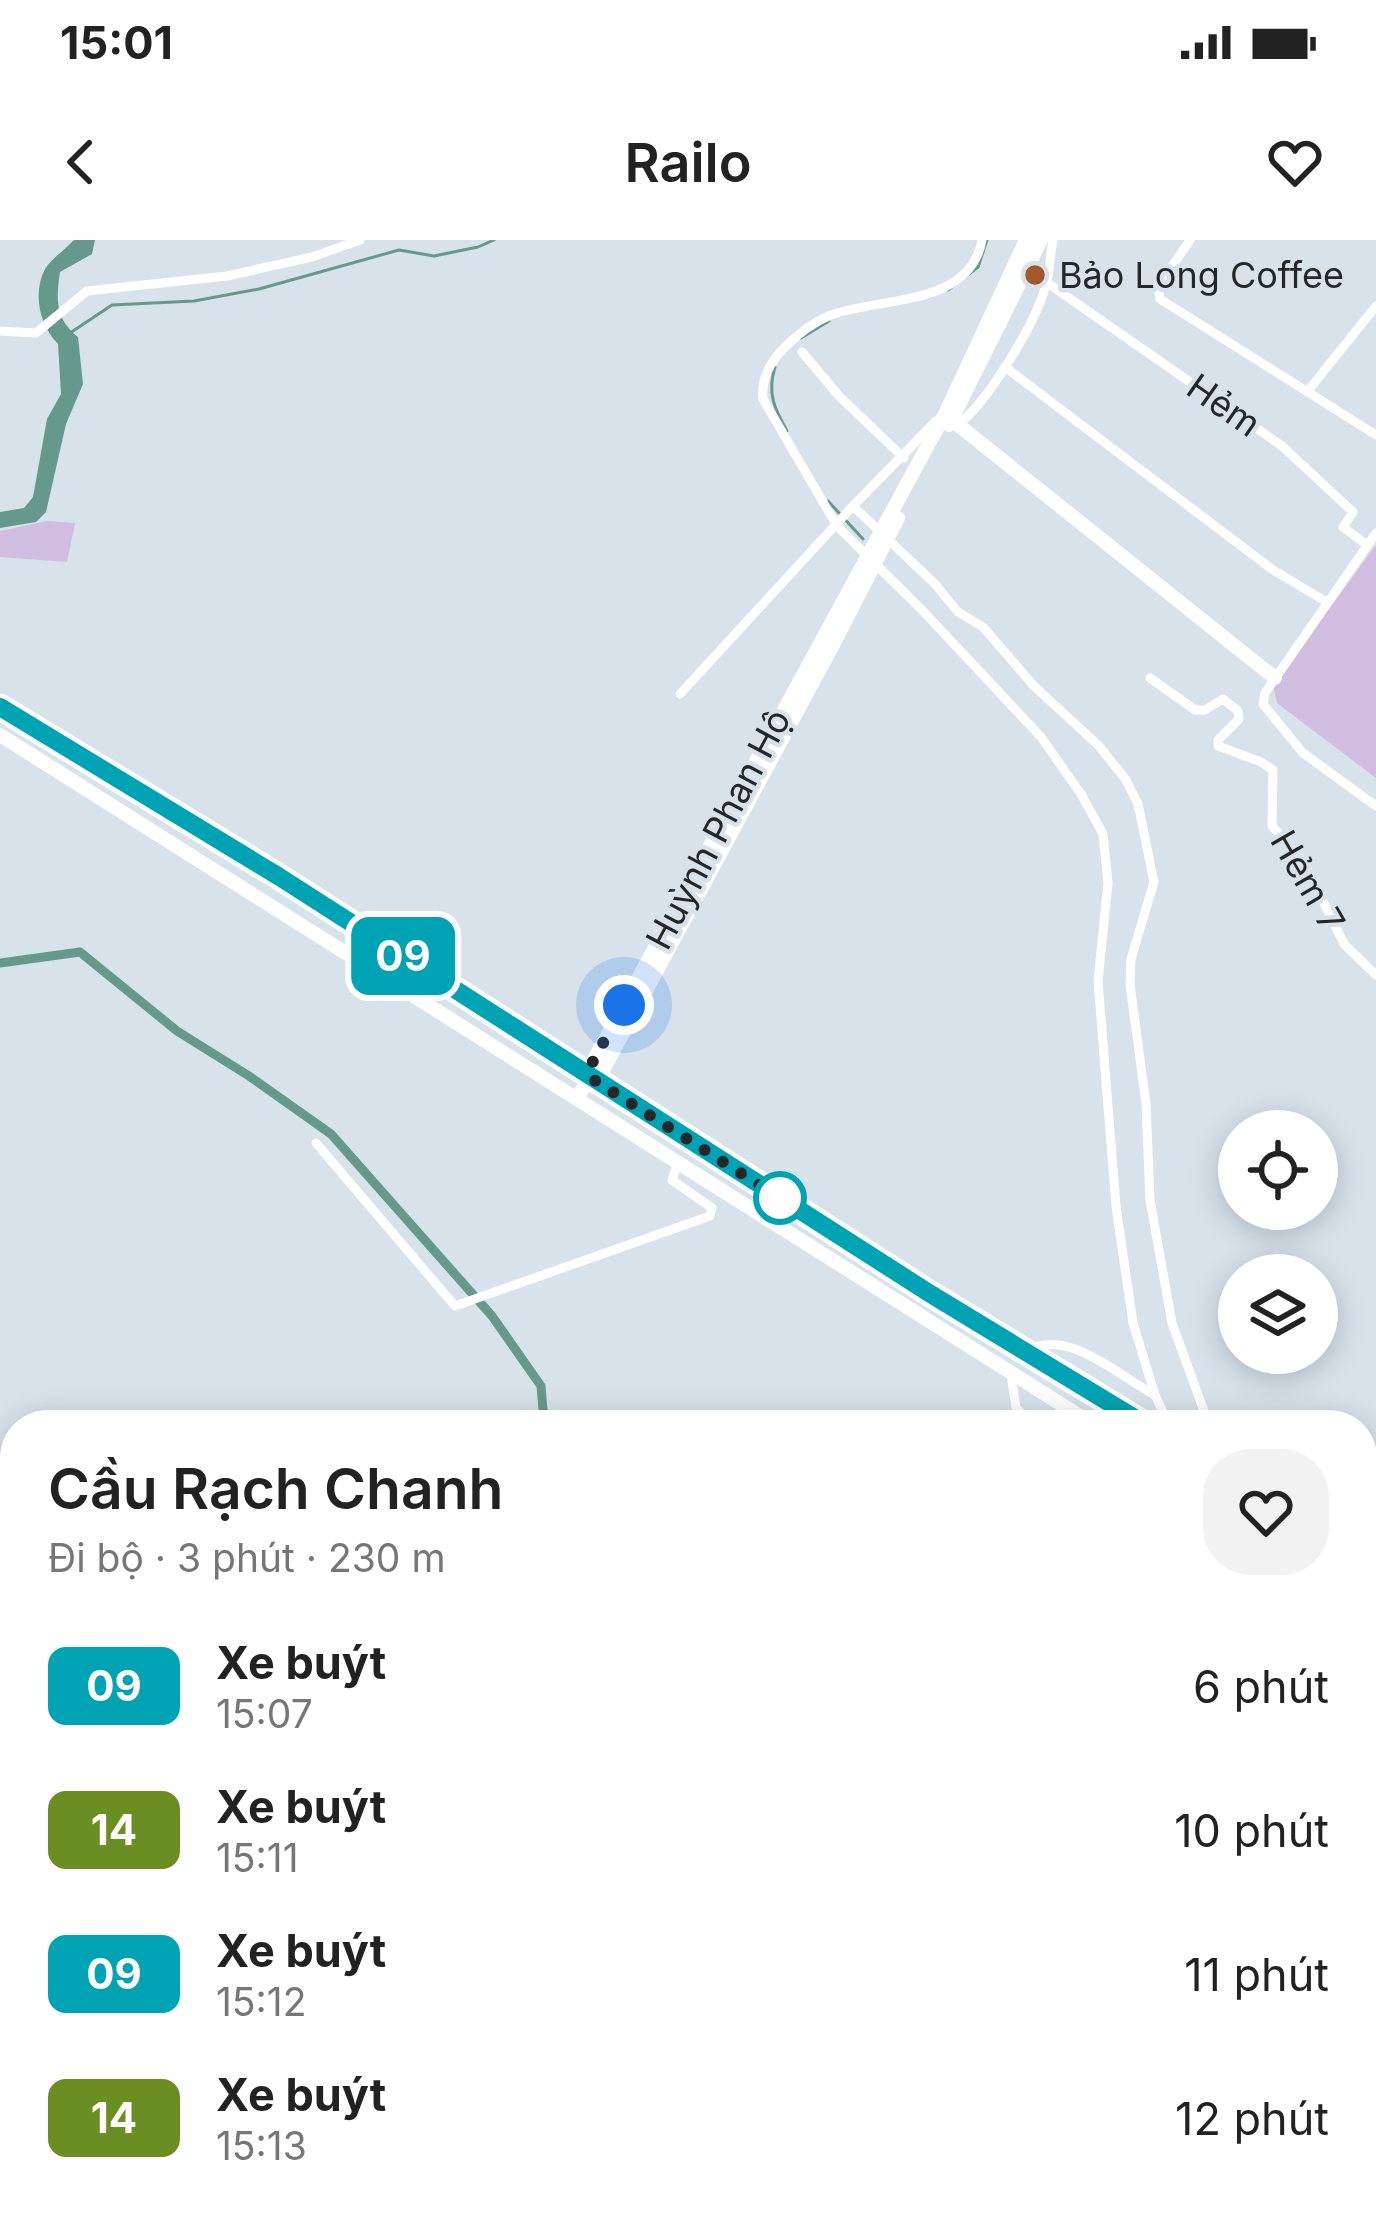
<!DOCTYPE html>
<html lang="vi">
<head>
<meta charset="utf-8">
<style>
	:root { --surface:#fff; --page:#f2f2f2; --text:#222; --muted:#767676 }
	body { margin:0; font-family:Inter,sans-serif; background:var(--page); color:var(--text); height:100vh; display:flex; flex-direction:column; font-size:45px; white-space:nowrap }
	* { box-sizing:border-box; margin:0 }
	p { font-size:39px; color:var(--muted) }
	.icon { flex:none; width:66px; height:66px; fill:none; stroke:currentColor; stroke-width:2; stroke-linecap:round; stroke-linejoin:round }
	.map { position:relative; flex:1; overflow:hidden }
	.side { position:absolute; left:0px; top:1170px; width:1377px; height:807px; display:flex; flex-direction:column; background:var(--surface); border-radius:48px 48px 0 0; box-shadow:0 6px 30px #0003 }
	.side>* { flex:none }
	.badge { padding:0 24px; border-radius:18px; font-size:42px; line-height:78px }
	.controls { position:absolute; left:1218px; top:870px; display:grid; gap:24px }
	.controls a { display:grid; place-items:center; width:120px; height:120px; border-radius:50%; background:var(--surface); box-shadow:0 6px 30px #0003; font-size:60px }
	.you { position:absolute; width:60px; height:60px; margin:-30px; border:9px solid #fff; border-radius:50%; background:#1a73e8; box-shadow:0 0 0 18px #1a73e833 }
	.map>.badge { position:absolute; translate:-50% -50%; box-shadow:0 0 0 6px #fff }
	.round { display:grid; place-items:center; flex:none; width:126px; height:126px; border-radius:48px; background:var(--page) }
	.summary { display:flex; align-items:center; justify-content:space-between; height:204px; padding:0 48px }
	h1 { font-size:57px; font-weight:600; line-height:90px }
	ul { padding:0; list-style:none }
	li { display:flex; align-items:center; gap:36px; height:144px; padding:0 48px }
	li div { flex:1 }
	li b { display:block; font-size:45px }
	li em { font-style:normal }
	li .badge { min-width:132px; font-weight:700; text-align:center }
	.status { display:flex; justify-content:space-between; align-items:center; height:84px; padding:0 60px; background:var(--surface); direction:ltr }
	.status svg { height:33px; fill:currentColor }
	header { display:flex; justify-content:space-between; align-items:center; height:156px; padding:0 48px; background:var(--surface); font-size:54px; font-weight:600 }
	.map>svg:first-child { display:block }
	.green { fill:#d1bddf }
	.water { fill:#65998c }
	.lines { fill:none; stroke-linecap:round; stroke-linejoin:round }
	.stream { stroke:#65998c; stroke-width:3 }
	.canal { stroke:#65998c; stroke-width:9 }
	.street { stroke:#fff; stroke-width:9 }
	.secondary { stroke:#fff; stroke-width:14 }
	.line-casing { stroke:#fff; stroke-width:27 }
	.line { stroke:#00a3b4; stroke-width:18 }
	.walk { stroke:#23272a; stroke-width:12; stroke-dasharray:0 21.6 }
	.poi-dot { fill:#9e592c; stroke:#d7e2eb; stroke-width:4.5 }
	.stop-dot { fill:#fff; stroke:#00a3b4; stroke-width:6 }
	.labels { text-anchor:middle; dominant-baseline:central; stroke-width:9; stroke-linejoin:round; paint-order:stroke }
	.poi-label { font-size:36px; fill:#23272a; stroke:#d7e2eb; text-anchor:start }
	.street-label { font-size:36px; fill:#23272a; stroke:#d7e2eb }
</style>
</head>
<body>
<div class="status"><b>15:01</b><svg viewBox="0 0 49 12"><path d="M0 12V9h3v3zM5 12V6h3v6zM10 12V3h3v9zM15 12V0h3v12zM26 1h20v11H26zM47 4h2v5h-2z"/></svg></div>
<header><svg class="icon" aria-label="back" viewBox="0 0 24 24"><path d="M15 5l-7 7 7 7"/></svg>Railo<svg class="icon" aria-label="heart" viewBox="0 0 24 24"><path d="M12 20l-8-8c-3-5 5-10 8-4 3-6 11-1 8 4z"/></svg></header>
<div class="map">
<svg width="1376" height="1976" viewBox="0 0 1376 1976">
	<rect width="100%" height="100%" fill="#d7e2eb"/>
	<g class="green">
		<polygon points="47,281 75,283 67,322 0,317 0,291"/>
		<polygon points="1376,305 1376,538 1277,463 1273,445"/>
	</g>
	<path class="water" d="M74,0H95L92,14L60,32C56,60 55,78 78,97L83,144L66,184L46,272L36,282L0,288V272L24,268L33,257L47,179L61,154L58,104C40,86 32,54 45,29C51,19 66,9 74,0Z"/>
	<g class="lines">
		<g class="stream">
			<polyline points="948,50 978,27 987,0"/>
			<polyline points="70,93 112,65 194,61 259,49 399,10 434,16 478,7 494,0"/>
			<polyline points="801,98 829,81"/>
			<path d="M775,127C767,153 774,168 787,191"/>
			<polyline points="828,261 863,299"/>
		</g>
		<polyline class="canal" points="0,723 80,712 177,791 249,836 331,894 492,1076 541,1146 543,1170 550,1185"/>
		<g class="street">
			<path d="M982,0C970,67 880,57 831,75C813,82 797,95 784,108C770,122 761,139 763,159L837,286L923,371L1041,497L1081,554L1103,594L1108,643L1098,741L1116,966L1133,1083L1155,1155L1169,1185"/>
			<polyline points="1190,0 1158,47 1160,59 1376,195"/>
			<polyline points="1046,42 1282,206 1353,272 1343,287 1367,305"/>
			<polyline points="0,91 36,93 87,51 227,36 312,17 360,0"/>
			<polyline points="802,112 840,157 904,218"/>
			<polyline points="1005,127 1273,330 1325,361"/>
			<polyline points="1307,152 1376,66"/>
			<polyline points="936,181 853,266 935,344 958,372 983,387 1034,446 1099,506 1126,540 1138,564 1154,642 1131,719 1130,744 1146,864 1150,960 1172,1083 1209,1185"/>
			<path d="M958,185C988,161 1034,86 1045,48C1050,33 1050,15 1053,0"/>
			<polyline points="1376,293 1265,453 1263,464 1303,513 1376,566"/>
			<polyline points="1150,438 1195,470 1205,470 1223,459 1238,471 1239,479 1218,500 1218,506 1261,522 1273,530 1272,586 1303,621 1344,704 1376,735"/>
			<polyline points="680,454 853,266"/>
			<polyline points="316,903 455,1066 710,976 712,968 672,940 678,922"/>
			<path d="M1026,1111C1068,1087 1117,1135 1155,1155"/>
			<polyline points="1011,1134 1016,1168 1035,1185"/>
			<polyline points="1362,1304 1376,1324"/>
			<polyline points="1362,1373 1376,1373"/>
			<polyline points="0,1472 15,1480"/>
			<polyline points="0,1537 15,1549"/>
			<polyline points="810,1962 826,1976"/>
			<polyline points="135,1976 137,1962"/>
			<polyline points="192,1976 194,1962"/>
			<polyline points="950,1976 977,1976"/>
			<polyline points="991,1976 1002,1962"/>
			<polyline points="1049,1976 1059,1962"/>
		</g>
		<g class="secondary">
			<polyline points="952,180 1275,438"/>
			<polyline points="949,185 1041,0"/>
			<polyline points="0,467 278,636 929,1053 1146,1185"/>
			<polyline points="0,495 1094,1185"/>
			<polyline points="593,833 602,832 622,795 833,405 898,278"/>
			<polyline points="577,858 593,833 591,825 946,172 1026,0"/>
			<polyline points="1362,1322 1376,1331"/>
			<polyline points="1362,1351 1376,1360"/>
		</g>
	</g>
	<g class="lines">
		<g class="line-casing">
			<polyline id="line" points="0,467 278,636 929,1053 1146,1185"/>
		</g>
		<use href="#line" class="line"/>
		<polyline class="walk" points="624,765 591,825 591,838 780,958"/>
	</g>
	<circle class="poi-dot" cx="1035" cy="35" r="12"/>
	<circle class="stop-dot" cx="780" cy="958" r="24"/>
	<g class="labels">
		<g class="poi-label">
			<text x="1059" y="35">Bảo Long Coffee</text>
		</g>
		<g class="street-label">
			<text transform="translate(1224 165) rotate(35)">Hẻm</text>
			<text transform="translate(718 589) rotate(-62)">Huỳnh Phan Hộ</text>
			<text transform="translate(1308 641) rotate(60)">Hẻm 7</text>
		</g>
	</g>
</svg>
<div class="controls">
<a><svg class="icon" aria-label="locate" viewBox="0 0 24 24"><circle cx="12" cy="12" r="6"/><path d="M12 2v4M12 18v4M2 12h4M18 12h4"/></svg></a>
<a><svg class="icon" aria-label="layers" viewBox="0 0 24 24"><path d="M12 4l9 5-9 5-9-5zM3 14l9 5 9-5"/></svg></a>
</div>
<div class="you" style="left:624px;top:765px"></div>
<b class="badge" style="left:403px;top:716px;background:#00a3b4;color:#fff">09</b>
<section class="side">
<div class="summary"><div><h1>Cầu Rạch Chanh</h1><p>Đi bộ · 3 phút · 230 m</p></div><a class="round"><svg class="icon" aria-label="heart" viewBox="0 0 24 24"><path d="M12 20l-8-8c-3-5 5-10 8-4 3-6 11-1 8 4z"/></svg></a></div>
<ul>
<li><span class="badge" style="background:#00a3b4;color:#fff">09</span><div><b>Xe buýt</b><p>15:07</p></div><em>6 phút</em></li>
<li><span class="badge" style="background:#6b8e23;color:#fff">14</span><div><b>Xe buýt</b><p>15:11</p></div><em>10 phút</em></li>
<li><span class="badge" style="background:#00a3b4;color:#fff">09</span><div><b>Xe buýt</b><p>15:12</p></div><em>11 phút</em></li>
<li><span class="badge" style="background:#6b8e23;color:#fff">14</span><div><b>Xe buýt</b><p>15:13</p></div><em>12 phút</em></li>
</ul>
</section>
</div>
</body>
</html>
